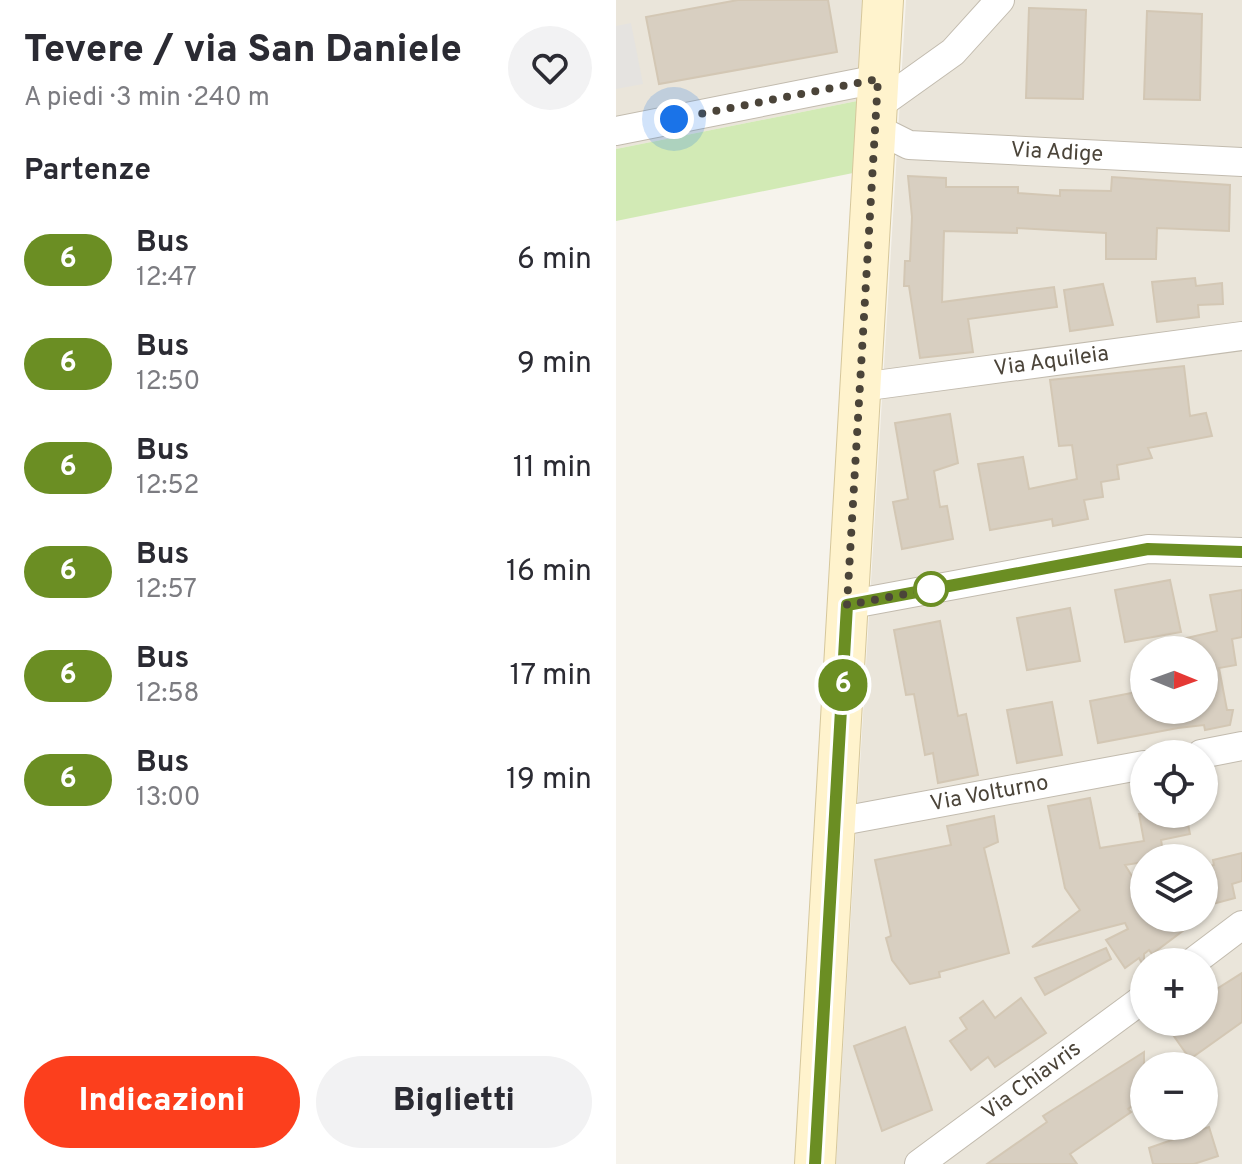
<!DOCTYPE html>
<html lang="it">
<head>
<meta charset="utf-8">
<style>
	:root { --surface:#fff; --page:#f2f2f3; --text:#2b2b33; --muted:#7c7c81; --accent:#fc3f1d }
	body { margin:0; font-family:Overpass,sans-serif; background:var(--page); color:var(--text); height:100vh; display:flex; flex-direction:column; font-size:30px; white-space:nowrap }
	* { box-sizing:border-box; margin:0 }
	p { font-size:26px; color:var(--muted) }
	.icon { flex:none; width:44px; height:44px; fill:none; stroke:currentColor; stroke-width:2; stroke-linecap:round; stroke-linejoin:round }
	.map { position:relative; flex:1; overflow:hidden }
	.panel { display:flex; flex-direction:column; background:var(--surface); width:616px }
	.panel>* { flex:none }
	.badge { padding:0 16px; border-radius:26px; font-size:28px; line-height:52px }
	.needle { width:52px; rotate:91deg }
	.buttons { position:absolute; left:514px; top:636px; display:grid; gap:16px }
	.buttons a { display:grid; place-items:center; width:88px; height:88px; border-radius:50%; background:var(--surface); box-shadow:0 2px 6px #0004; font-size:40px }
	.you { position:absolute; width:40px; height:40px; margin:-20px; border:6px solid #fff; border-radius:50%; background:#1a73e8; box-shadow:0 0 0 12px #1a73e833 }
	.map>.badge { position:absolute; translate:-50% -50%; box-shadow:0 0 0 4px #fff }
	h2 { padding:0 24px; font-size:30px; line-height:72px }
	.round { display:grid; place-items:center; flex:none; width:84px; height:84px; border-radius:42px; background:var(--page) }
	.overview { display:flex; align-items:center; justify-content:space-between; height:136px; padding:0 24px }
	h1 { font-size:38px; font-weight:800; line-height:60px }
	.cta { display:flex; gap:16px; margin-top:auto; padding:16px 24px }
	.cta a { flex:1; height:92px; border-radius:48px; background:var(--accent); color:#fff; font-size:32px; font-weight:800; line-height:92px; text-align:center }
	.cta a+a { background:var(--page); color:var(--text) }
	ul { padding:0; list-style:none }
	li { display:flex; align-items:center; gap:24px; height:104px; padding:0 24px }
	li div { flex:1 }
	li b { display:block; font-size:30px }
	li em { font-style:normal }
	li .badge { min-width:88px; font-weight:700; text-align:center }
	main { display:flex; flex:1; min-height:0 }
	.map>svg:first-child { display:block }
	.residential { fill:#eae5da; fill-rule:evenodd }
	.green { fill:#d2eab5 }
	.parking { fill:#e5e3e0 }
	.building { fill:#d8cfc1; stroke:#d3c7b4; stroke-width:2 }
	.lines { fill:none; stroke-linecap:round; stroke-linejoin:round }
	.street-casing { stroke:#c2bbae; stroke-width:30 }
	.secondary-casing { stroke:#d6c79b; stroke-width:42 }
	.street { stroke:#fff; stroke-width:28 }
	.secondary { stroke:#fff3cd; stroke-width:40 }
	.line-casing { stroke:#fff; stroke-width:18 }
	.line { stroke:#6b8e23; stroke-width:12 }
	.walk { stroke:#4b4439; stroke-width:8; stroke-dasharray:0 14.4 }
	.stop-dot { fill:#fff; stroke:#6b8e23; stroke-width:4 }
	.labels { text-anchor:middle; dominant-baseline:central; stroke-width:7; stroke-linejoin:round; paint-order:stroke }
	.street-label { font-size:22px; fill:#4b4439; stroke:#fff }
</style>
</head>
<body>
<main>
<section class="panel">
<div class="overview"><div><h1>Tevere / via San Daniele</h1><p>A piedi · 3 min · 240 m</p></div><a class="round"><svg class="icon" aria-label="heart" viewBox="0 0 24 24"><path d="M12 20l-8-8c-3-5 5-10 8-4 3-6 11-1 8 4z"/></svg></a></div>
<h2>Partenze</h2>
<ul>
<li><span class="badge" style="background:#6b8e23;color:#fff">6</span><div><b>Bus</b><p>12:47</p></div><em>6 min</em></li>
<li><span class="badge" style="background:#6b8e23;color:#fff">6</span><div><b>Bus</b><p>12:50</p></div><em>9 min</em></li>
<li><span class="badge" style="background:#6b8e23;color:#fff">6</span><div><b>Bus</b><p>12:52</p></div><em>11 min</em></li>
<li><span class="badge" style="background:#6b8e23;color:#fff">6</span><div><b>Bus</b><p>12:57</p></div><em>16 min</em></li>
<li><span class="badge" style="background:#6b8e23;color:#fff">6</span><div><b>Bus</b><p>12:58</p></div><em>17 min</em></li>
<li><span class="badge" style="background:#6b8e23;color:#fff">6</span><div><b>Bus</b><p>13:00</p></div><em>19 min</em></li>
</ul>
<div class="cta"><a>Indicazioni</a><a>Biglietti</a></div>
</section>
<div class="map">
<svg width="626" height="1164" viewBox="0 0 626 1164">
	<rect width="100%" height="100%" fill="#f6f3ec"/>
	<g class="residential">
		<polygon points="0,0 250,0 241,101 0,149"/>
		<path d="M290,0H626V1164H220ZM528,650H588V710H528ZM528,754H588V814H528ZM528,858H588V918H528ZM528,962H588V1022H528ZM528,1066H588V1126H528Z"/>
	</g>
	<polygon class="green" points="241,101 237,173 0,221 0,149"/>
	<polygon class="parking" points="15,23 27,84 0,89 0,26"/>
	<g class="building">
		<polygon points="122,0 212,0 221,52 43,84 30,17"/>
		<polygon points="413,8 470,10 467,99 410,98"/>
		<polygon points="531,11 586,14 584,100 528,99"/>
		<polygon points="292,176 330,178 330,187 402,187 402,193 444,196 444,190 495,191 496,177 614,185 613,231 541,228 540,259 490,259 490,233 401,228 401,233 328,231 326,302 438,287 441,307 352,319 357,352 304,358 293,286 288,286 289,261 294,261 296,217"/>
		<polygon points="579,278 580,286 606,283 607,304 582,305 583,317 541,322 536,282"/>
		<polygon points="487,284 497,325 454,331 448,290"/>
		<polygon points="568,366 574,416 590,413 596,436 532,448 536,458 501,465 503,479 485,482 487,497 468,500 472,519 437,526 436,519 374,530 362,464 407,457 413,489 461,479 456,445 443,446 434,380"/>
		<polygon points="334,414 342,463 318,471 324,507 331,506 337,539 286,549 277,502 292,499 279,423"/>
		<polygon points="554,580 565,632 509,642 499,590"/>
		<polygon points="626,590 626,637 616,639 620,665 603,668 611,710 617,710 614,725 589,730 588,725 562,728 482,743 474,701 521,692 525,710 588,710 588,650 553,650 553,642 601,631 594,595"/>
		<polygon points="454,608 464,661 411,670 401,618"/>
		<polygon points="324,621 342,716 350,714 362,775 322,783 317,753 309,755 298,694 290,695 278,630"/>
		<polygon points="436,702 446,755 401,763 391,710"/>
		<polygon points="474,798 484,848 528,841 523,814 570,814 574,834 545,840 548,858 528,858 528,862 509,865 528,895 528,918 584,918 536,954 533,950 528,954 528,967 523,958 509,968 490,940 512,929 509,923 416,947 464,910 449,888 432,806"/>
		<polygon points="378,816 382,842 368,848 393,953 323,972 324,977 294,984 276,960 270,938 275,936 259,860 335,845 331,826"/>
		<polygon points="626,853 626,881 616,884 619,898 593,905 588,867 598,865 597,860"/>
		<polygon points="490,948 495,959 429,995 419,978"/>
		<polygon points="626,973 626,1022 574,1059 548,1022 588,1022 588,997"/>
		<polygon points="405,998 430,1033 379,1067 372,1057 355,1070 334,1041 351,1029 344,1018 367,1001 379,1018"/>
		<polygon points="289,1027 316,1110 266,1131 238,1046"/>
		<polygon points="528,1052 528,1098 512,1109 515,1112 454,1154 461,1164 371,1164 431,1122 427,1116"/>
		<polygon points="593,1127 602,1156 578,1164 537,1164 533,1148"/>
	</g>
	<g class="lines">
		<g class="street-casing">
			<g id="street">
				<polyline points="260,107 337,52 384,0"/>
				<path id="s1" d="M259,128L293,145L626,162"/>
				<polyline points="0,131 262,79"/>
				<path id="s2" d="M245,387L626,336"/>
				<polyline points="231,605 532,549 626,552"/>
				<polyline points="585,754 626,746"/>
				<path id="s3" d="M220,822L528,765"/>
				<polyline points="577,962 626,925"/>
				<path id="s4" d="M303,1164L528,998"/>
			</g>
		</g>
		<g class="secondary-casing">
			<polyline id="secondary" points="199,1164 267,0"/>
		</g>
		<use href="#street" class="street"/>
		<use href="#secondary" class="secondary"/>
	</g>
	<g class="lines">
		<g class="line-casing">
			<polyline id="line" points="199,1164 231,605 532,549 626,552"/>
		</g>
		<use href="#line" class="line"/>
		<polyline class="walk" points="58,119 262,79 231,605 321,588 315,589"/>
	</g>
	<circle class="stop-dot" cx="315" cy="589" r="16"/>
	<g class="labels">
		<g class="street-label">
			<text stroke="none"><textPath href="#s1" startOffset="186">Via Adige</textPath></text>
			<text stroke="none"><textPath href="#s2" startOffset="192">Via Aquileia</textPath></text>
			<text stroke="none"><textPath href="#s3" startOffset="156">Via Volturno</textPath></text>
			<text stroke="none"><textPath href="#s4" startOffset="140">Via Chiavris</textPath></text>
		</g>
	</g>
</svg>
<div class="buttons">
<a><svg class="needle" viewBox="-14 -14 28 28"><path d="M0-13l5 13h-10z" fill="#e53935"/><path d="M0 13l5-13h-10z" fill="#7c7c81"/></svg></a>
<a><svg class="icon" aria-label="locate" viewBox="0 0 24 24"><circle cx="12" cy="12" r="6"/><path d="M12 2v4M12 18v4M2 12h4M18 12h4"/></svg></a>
<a><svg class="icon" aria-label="layers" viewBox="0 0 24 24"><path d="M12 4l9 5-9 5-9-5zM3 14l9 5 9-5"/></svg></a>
<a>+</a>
<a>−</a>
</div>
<div class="you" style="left:58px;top:119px"></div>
<b class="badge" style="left:227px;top:685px;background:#6b8e23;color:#fff">6</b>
</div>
</main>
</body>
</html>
